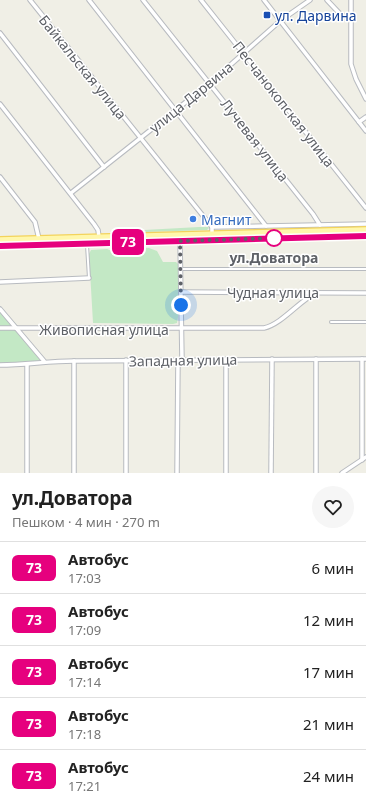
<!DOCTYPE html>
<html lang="ru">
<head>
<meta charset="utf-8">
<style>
	:root { --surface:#fff; --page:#f6f6f6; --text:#222; --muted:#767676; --line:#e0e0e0 }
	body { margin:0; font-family:"Noto Sans",sans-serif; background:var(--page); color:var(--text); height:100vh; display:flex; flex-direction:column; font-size:15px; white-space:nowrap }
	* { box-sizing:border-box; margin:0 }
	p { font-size:13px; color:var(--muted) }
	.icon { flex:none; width:22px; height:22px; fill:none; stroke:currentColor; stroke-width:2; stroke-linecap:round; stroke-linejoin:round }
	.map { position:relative; height:473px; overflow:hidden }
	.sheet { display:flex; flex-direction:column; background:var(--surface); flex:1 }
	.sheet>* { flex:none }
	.badge { padding:0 8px; border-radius:6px; font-size:14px; line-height:26px }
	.you { position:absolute; width:20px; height:20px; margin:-10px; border:3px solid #fff; border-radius:50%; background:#1a73e8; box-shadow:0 0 0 6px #1a73e833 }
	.map>.badge { position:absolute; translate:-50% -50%; box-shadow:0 0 0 2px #fff }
	.round { display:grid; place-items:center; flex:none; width:42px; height:42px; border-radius:21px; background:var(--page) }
	.headline { display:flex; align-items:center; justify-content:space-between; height:68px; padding:0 12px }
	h1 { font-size:19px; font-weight:700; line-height:30px }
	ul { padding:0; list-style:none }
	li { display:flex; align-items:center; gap:12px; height:52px; padding:0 12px; border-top:1px solid var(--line) }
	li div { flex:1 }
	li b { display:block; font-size:15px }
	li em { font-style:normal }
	li .badge { min-width:44px; font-weight:700; text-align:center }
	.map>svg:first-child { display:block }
	.green { fill:#c3e8c5 }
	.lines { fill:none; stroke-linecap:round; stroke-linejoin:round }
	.lane-casing { stroke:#b8bbc0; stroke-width:4 }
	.street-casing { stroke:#b8bbc0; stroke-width:5.5 }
	.primary-casing { stroke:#f3d35c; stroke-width:8 }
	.lane { stroke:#fff; stroke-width:2 }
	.street { stroke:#fff; stroke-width:3.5 }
	.primary { stroke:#fff7ac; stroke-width:5.5 }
	.line-casing { stroke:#fff; stroke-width:9 }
	.line { stroke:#e6007e; stroke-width:6 }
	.walk { stroke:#5e6167; stroke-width:4; stroke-dasharray:0 7.2 }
	.transit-dot { fill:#1a4fb4; stroke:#fff; stroke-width:1.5 }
	.shop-dot { fill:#3f7fe0; stroke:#fff; stroke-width:1.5 }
	.stop-dot { fill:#fff; stroke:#e6007e; stroke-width:2 }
	.labels { text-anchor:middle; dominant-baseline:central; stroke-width:3; stroke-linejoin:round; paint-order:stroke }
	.transit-label { font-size:14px; fill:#164399; stroke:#fff; text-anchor:start }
	.street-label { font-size:14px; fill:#5e6167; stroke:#fff }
	.shop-label { font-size:14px; fill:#366cbe; stroke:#fff; text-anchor:start }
	.stop-label { font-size:14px; font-weight:bold; fill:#5e6167; stroke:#fff }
</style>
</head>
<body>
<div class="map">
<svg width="366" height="473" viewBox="0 0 366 473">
	<rect width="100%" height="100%" fill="#f0efe6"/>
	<g class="green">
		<polygon points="199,227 208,227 209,228 207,230 146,232 144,230"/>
		<polygon points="149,248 157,251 163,262 176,262 178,264 178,317 177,323 173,324 93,323 89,254 91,250 107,249 117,253 121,249"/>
		<polygon points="0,308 15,323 43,360 26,363 0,363"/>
	</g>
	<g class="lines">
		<g class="lane-casing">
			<g id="lane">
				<polyline points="87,245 89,278"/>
				<polyline points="181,269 366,269"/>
				<polyline points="331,322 366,322"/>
			</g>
		</g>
		<g class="street-casing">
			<g id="street">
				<polyline points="30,0 212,227"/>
				<polyline points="89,0 266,226"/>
				<polyline points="143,0 313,214 320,225"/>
				<polyline points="201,0 366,208"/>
				<polyline points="264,0 366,131"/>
				<polyline points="327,0 342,16 351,17"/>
				<polyline points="351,0 351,64 356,79 366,99"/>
				<polyline points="0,33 104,167"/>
				<polyline points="0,104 94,224 98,230 99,237"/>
				<polyline points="359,122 366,117"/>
				<polyline points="0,177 35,222 39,239"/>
				<polyline points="71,193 210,83 280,21 310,0"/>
				<polyline points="212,234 212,227 366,224"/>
				<polyline points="180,241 182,360"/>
				<polyline points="0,282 89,278"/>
				<polyline points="181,292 366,293"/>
				<polyline points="0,309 44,361"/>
				<path d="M0,328H264C282,324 299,301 317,292"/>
				<polyline points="226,359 226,473"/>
				<polyline points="362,359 362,460"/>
				<polyline points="126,360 126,473"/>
				<path d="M0,365C25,365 49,361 74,361L366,359"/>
				<polyline points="27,473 27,365"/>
				<polyline points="74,473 74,361"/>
				<polyline points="177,473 178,360"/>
				<polyline points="271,473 272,359"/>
				<polyline points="316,473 316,359"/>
				<polyline points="342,473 366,457"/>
			</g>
		</g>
		<g class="primary-casing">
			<g id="primary">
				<polyline points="0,240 366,230"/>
				<polyline points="0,246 366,236"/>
			</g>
		</g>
		<use href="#lane" class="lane"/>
		<use href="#street" class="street"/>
		<use href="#primary" class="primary"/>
	</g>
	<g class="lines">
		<g class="line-casing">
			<polyline id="line" points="0,246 366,236"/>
		</g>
		<use href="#line" class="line"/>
		<polyline class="walk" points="181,305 180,241 279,238 274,238"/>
	</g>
	<rect class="transit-dot" x="263" y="11" width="8" height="8" rx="2"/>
	<circle class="shop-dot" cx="193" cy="219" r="4"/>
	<circle class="stop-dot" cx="274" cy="238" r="8"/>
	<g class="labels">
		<g class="transit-label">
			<text x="275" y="15">ул. Дарвина</text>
		</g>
		<g class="street-label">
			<text transform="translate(83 67) rotate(51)">Байкальская улица</text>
			<text transform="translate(191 97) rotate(-39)">улица Дарвина</text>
			<text transform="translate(284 104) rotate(52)">Песчанокопская улица</text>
			<text transform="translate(255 140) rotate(52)">Лучевая улица</text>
			<text x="273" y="292">Чудная улица</text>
			<text x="104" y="329">Живописная улица</text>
			<text transform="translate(183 360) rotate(-1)">Западная улица</text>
		</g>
		<g class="shop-label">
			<text x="201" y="219">Магнит</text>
		</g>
		<g class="stop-label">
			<text x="274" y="257">ул.Доватора</text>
		</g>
	</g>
</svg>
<div class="you" style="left:181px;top:305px"></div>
<b class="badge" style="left:128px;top:242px;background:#e6007e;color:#fff">73</b>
</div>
<section class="sheet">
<div class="headline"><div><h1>ул.Доватора</h1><p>Пешком · 4 мин · 270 m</p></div><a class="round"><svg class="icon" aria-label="heart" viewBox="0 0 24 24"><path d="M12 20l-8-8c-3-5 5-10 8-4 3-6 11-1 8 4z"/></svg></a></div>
<ul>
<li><span class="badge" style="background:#e6007e;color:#fff">73</span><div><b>Автобус</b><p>17:03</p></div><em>6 мин</em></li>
<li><span class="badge" style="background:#e6007e;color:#fff">73</span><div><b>Автобус</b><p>17:09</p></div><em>12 мин</em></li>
<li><span class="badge" style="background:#e6007e;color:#fff">73</span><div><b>Автобус</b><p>17:14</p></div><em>17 мин</em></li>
<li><span class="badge" style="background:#e6007e;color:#fff">73</span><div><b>Автобус</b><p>17:18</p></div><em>21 мин</em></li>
<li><span class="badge" style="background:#e6007e;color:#fff">73</span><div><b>Автобус</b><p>17:21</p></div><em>24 мин</em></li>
</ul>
</section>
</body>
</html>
